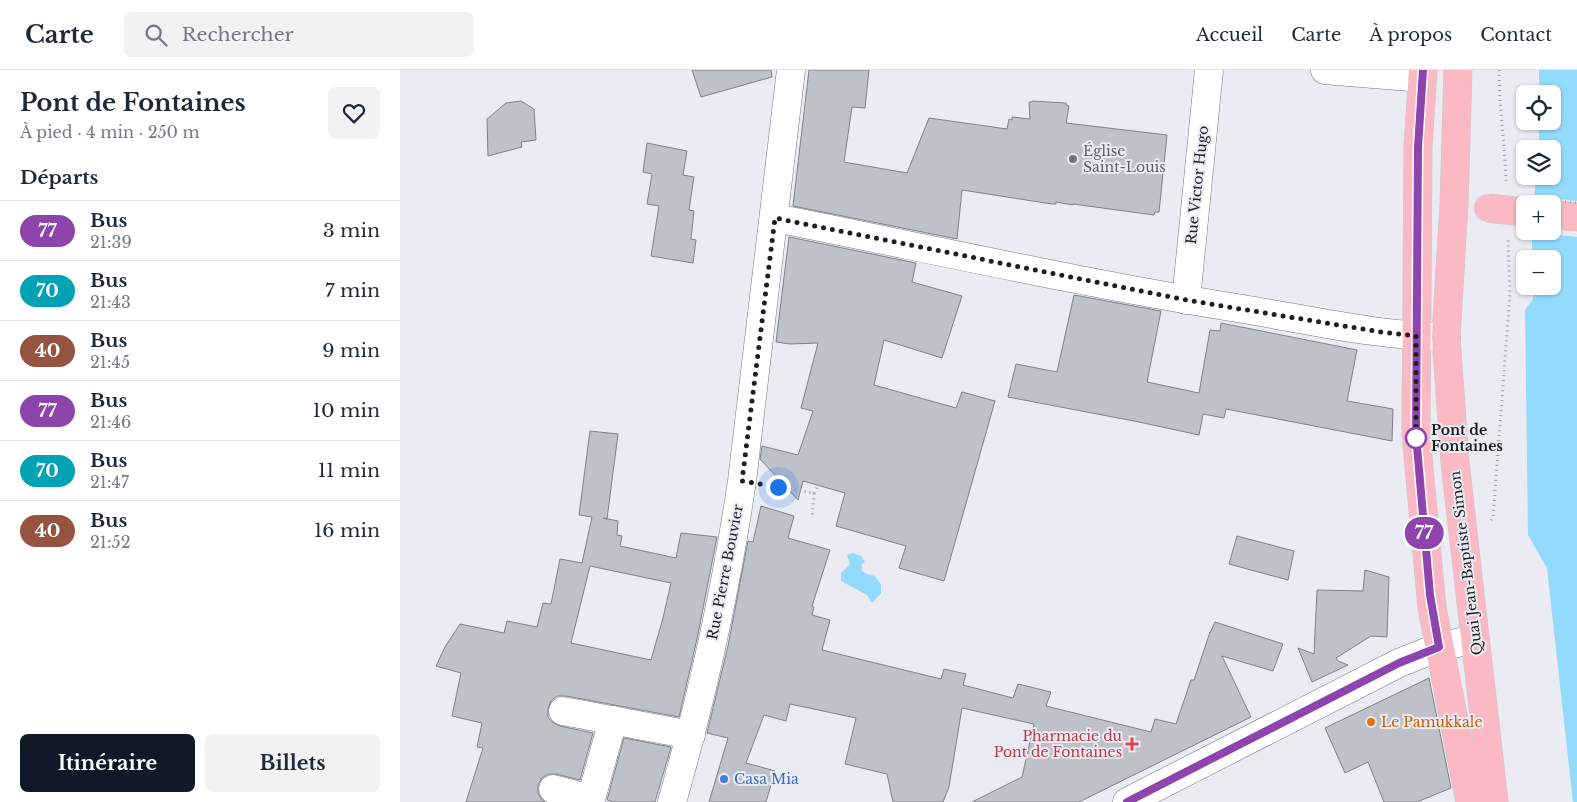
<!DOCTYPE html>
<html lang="fr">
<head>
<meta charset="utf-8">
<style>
	:root { --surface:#fff; --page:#f2f2f3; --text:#1f2937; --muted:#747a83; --line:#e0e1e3; --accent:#111827 }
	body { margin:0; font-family:"Libre Baskerville",serif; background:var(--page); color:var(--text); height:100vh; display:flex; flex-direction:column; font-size:19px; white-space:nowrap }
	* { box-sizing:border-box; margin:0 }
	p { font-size:16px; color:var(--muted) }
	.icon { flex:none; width:28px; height:28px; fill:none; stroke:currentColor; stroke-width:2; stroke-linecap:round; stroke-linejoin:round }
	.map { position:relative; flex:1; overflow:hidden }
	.details { display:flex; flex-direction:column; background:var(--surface); width:400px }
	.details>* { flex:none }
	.badge { padding:0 10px; border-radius:16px; font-size:18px; line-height:32px }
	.controls { position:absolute; left:1116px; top:15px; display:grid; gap:10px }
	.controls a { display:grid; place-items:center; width:45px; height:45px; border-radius:8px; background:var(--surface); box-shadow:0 1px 4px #0004; font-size:25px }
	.you { position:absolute; width:25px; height:25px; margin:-12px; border:4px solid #fff; border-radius:50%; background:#1a73e8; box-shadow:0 0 0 8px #1a73e833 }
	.map>.badge { position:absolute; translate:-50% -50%; box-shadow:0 0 0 2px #fff }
	h2 { padding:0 20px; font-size:19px; line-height:45px }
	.round { display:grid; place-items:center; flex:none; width:52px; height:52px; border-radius:8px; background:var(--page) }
	.headline { display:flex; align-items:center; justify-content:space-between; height:85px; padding:0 20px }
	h1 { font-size:24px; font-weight:700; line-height:38px }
	.button { display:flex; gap:10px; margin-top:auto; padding:10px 20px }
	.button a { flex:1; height:58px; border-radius:8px; background:var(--accent); color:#fff; font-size:20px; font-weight:700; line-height:58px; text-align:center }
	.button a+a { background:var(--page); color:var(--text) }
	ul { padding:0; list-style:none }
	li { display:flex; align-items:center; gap:15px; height:60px; padding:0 20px; border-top:1px solid var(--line) }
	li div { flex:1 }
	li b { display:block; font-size:19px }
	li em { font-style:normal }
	li .badge { min-width:55px; font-weight:700; text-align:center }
	header { display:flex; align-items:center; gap:30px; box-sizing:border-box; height:70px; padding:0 25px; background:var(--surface); border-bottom:1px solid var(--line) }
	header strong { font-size:24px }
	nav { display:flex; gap:28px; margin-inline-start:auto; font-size:18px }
	.search { width:350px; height:45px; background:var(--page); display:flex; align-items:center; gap:12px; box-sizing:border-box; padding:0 18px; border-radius:8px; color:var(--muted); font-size:19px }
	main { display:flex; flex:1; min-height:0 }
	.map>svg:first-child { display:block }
	.water { fill:#93dbfe }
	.pier { fill:#eaebf3 }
	.building { fill:#bfc1c8; stroke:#808188; fill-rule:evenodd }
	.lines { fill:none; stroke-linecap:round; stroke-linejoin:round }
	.minor-casing { stroke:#77787e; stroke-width:29 }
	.tertiary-casing { stroke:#77787e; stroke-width:29 }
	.primary-casing { stroke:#c9c9ca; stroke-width:29 }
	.path { stroke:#9c9ca2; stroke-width:3; stroke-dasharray:1 4; stroke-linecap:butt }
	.minor { stroke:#fff; stroke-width:28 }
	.tertiary { stroke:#fff; stroke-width:28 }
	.primary { stroke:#fbb9c4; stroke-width:28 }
	.primary-bridge-casing { stroke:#c9c9ca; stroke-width:29; stroke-linecap:butt }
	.path-bridge { stroke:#9c9ca2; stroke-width:3; stroke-dasharray:1 4; stroke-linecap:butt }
	.primary-bridge { stroke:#fbb9c4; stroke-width:28 }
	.line-casing { stroke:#fff; stroke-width:11 }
	.line { stroke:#8e44ad; stroke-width:8 }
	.walk { stroke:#1e1e21; stroke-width:5; stroke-dasharray:0 9 }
	.worship-dot { fill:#6b7280; stroke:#eaebf3; stroke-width:2 }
	.stop-dot { fill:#fff; stroke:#8e44ad; stroke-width:2.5 }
	.food-dot { fill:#e8710a; stroke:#eaebf3; stroke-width:2 }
	.health-dot { fill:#e0444e; stroke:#eaebf3; stroke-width:2 }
	.shop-dot { fill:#3f7fe0; stroke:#eaebf3; stroke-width:2 }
	.labels { text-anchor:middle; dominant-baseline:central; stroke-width:4; stroke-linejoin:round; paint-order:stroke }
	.worship-label { font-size:14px; fill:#5b616d; stroke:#eaebf3; text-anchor:start }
	.street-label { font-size:14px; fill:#1e1e21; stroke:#eaebf3 }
	.stop-label { font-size:14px; font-weight:bold; fill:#1e1e21; stroke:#eaebf3; text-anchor:start }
	.food-label { font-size:14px; fill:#c56008; stroke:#eaebf3; text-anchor:start }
	.health-label { font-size:14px; fill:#be3a42; stroke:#eaebf3; text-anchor:end }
	.shop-label { font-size:14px; fill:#366cbe; stroke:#eaebf3; text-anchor:start }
</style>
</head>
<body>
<header>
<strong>Carte</strong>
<div class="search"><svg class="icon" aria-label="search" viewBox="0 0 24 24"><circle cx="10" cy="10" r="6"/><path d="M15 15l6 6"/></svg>Rechercher</div>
<nav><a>Accueil</a><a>Carte</a><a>À propos</a><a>Contact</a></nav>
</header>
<main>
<section class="details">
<div class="headline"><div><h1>Pont de Fontaines</h1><p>À pied · 4 min · 250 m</p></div><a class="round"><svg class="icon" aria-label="heart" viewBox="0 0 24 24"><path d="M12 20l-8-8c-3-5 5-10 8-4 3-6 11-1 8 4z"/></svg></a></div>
<h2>Départs</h2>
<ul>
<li><span class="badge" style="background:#8e44ad;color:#fff">77</span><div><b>Bus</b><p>21:39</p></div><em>3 min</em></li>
<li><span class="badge" style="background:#00a3b4;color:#fff">70</span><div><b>Bus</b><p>21:43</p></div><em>7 min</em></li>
<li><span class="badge" style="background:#965340;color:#fff">40</span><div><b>Bus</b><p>21:45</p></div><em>9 min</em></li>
<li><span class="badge" style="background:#8e44ad;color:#fff">77</span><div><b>Bus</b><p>21:46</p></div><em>10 min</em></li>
<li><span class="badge" style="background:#00a3b4;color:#fff">70</span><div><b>Bus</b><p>21:47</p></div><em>11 min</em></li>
<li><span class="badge" style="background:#965340;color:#fff">40</span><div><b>Bus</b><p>21:52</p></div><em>16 min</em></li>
</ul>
<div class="button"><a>Itinéraire</a><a>Billets</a></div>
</section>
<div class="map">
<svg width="1177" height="732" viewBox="0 0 1177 732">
	<rect width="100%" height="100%" fill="#eaebf3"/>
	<g class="water">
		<polygon points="1139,0 1177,0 1177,732 1173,732 1147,498 1128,465 1125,240 1133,229 1133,216 1152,216 1152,189 1132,189 1132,161 1152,161 1152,134 1134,134 1136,106 1152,106 1152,79 1139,79 1139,51 1152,51 1152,24 1139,24"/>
		<polygon points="453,483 461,486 465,492 462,494 462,501 467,504 475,506 481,515 481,523 472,533 467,525 441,511 441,503 450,494 447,485"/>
	</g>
	<polygon class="pier" points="1132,126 1177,131 1177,167 1129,162 1152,161 1152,134 1132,134"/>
	<g class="building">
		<polygon points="292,0 371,0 372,7 301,27"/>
		<polygon points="409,0 469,0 465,38 452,37 444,92 507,103 529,48 607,59 609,49 612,50 612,47 630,49 629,32 632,32 632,31 666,33 666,35 669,36 666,53 767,65 759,142 755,142 754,145 673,134 673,135 656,132 656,134 652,134 562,120 557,169 393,136"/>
		<polygon points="121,31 134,39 136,70 121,72 122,77 88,86 87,49 106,33"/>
		<polygon points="247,73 287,81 283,105 294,107 289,140 294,141 291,169 296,170 293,193 251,186 259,136 247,134 252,104 243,102"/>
		<polygon points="389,167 516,193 512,212 562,226 542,288 484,270 474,315 556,338 562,322 595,331 544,511 499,498 506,476 436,456 445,423 403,411 398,430 360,389 362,376 398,385 413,341 401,338 418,273 390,274 376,272"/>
		<polygon points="674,225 761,241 747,312 799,323 810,260 820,261 821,253 957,280 947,331 993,339 992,371 826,339 824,348 803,344 799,365 739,352 608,327 616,294 657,302"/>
		<path d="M190,361L218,364L207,449L203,448L218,451L217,465L222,466L220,476L276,488L281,463L317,467L297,569L279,647L166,626H157L151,631L148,639V647L152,652L160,656L193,663L180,710L156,704H148L142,708L138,715V723L142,730L145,732H66L83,678L77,677L82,653L52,646L61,603L36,596L45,577L60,554L104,563L107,551L137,557L143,533L151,534L160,489L182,493L192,447L179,445ZM190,496L271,513L263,548L251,590L171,573Z"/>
		<polygon points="361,436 394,446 388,468 430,480 412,536 414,537 412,545 430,550 422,580 541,609 544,599 566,604 563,615 613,628 618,614 651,622 646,636 751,662 755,649 776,654 791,610 794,610 810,562 810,563 815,552 883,574 873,601 822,586 851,647 679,732 572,732 622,707 634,654 562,638 549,717 543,732 493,732 487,704 445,694 456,648 390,634 386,651 364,645 346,693 375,701 366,732 309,732 328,668 307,663 328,576 348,471 353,472"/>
		<polygon points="837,466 894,481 888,510 829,494"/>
		<polygon points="965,500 989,507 987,567 971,566 936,588 938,591 948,595 912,612 898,578 914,584 917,520 963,521"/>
		<polygon points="1029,608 1051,718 1017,732 984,732 968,692 945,703 925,658"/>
		<polygon points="224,668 271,677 255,732 213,732 207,730"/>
	</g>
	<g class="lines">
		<g class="minor-casing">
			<g id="minor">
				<polyline points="925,0 1022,8"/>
				<path d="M375,148C531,179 686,214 843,239C910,250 978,266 1046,267"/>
				<polyline points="786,230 809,0"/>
				<polyline points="163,641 291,665"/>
				<polyline points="153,719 191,729 213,650"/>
				<path d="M272,732C302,627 326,519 342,411L391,0"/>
			</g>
		</g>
		<g class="tertiary-casing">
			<polyline id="tertiary" points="727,732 999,593 1039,577 1075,569"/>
		</g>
		<g class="primary-casing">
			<g id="primary">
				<polyline points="1023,0 1018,77 1016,365 1032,538 1070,732"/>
				<polyline points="1058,0 1054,134 1046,267 1055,393 1094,732"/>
				<polyline points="1152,145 1177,147"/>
			</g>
		</g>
		<g class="path">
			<path d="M1099,0C1099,37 1105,74 1106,112"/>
			<polyline points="370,416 414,423 412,448"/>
			<polyline points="414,423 418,416"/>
			<polyline points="1091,450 1093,448 1110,223 1108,168"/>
		</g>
		<use href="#minor" class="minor"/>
		<use href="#tertiary" class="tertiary"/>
		<use href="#primary" class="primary"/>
		<g class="primary-bridge-casing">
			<polyline id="primary-bridge" points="1088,138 1125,142"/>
		</g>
		<polyline class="path-bridge" points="1150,130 1177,133"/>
		<use href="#primary-bridge" class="primary-bridge"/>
	</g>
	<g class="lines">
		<g class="line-casing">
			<polyline id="line" points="727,732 999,593 1039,577 1030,525 1016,365 1018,77 1023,0"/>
		</g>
		<use href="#line" class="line"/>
		<polyline class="walk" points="378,417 342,411 375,148 786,230 981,262 1016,266 1016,368"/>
	</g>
	<circle class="worship-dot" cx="673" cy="89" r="5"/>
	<circle class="stop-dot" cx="1016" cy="368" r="10"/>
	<circle class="food-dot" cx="971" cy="652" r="5"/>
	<path class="health-dot" d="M729.5 666.5h5v5h5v5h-5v5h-5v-5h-5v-5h5z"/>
	<circle class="shop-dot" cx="324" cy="709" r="5"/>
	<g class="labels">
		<g class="worship-label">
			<text x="683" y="81">Église<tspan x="683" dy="16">Saint-Louis</tspan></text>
		</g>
		<g class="street-label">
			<text transform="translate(797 115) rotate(-84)">Rue Victor Hugo</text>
			<text transform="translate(1066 493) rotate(-97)">Quai Jean-Baptiste Simon</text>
			<text transform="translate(325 502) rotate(-79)">Rue Pierre Bouvier</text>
		</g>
		<g class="stop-label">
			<text x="1031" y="360">Pont de<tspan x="1031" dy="16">Fontaines</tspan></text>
		</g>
		<g class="food-label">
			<text x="981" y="652">Le Pamukkale</text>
		</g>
		<g class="health-label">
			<text x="722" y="666">Pharmacie du<tspan x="722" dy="16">Pont de Fontaines</tspan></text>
		</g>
		<g class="shop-label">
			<text x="334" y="709">Casa Mia</text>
		</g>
	</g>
</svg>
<div class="controls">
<a><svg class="icon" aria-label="locate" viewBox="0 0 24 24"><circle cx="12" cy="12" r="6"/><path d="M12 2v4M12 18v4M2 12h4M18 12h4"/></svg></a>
<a><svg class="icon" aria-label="layers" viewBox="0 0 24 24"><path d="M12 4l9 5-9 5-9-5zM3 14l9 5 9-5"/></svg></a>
<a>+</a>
<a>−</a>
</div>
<div class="you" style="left:378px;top:417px"></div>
<b class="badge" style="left:1024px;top:463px;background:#8e44ad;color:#fff">77</b>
</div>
</main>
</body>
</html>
